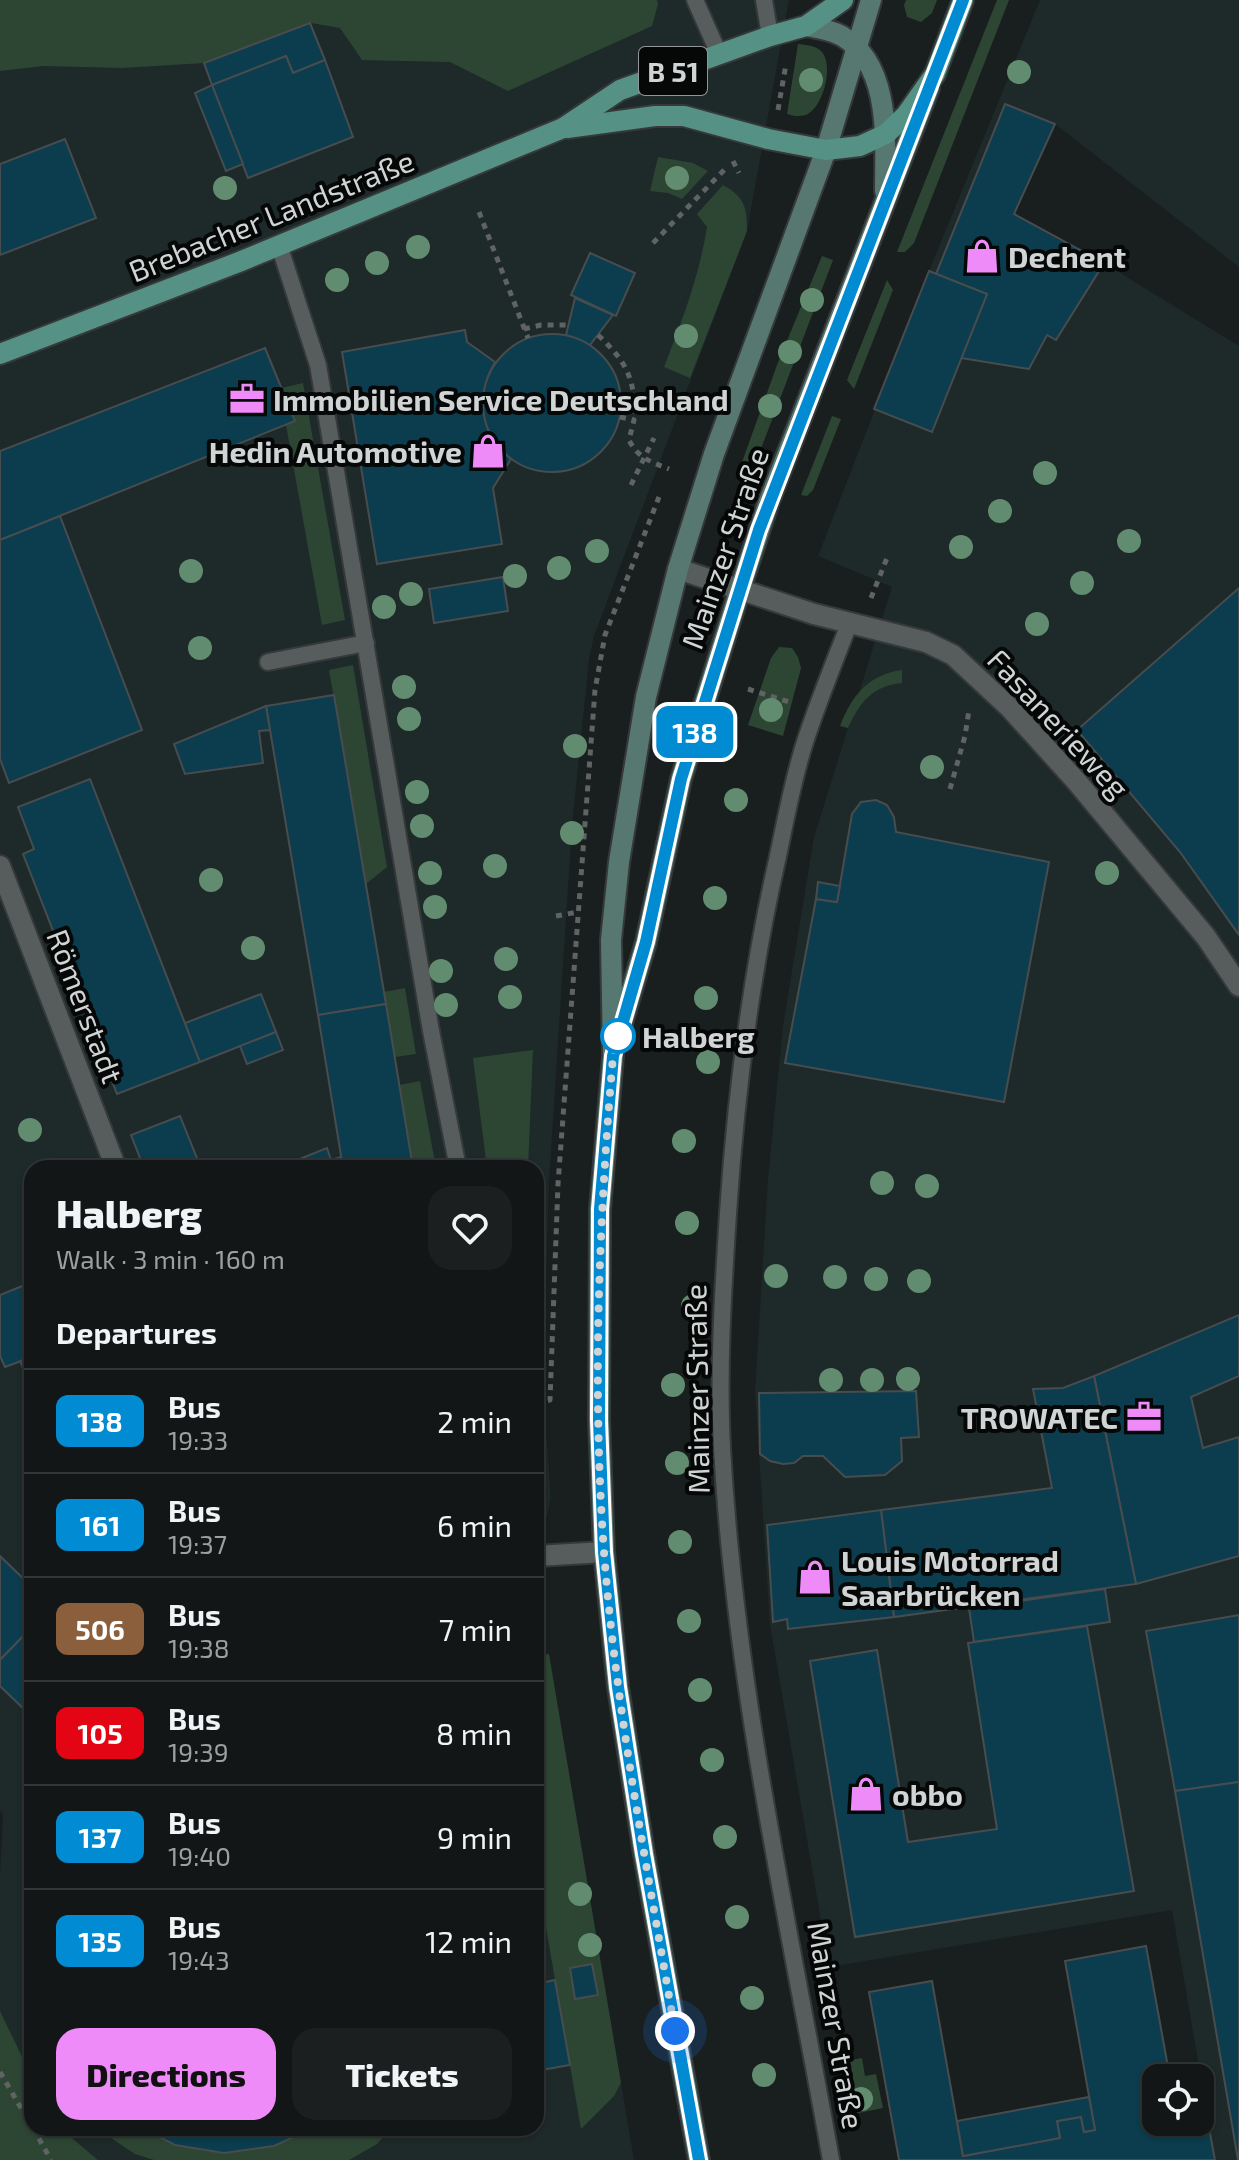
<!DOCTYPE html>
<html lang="en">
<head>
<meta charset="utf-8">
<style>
	:root { --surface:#131616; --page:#1c1f1f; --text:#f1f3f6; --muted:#9d9fa1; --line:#323535; --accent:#ee8bf8 }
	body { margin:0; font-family:"Exo 2",sans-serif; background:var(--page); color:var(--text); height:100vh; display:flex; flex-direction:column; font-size:30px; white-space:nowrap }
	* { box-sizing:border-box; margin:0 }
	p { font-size:26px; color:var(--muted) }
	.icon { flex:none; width:44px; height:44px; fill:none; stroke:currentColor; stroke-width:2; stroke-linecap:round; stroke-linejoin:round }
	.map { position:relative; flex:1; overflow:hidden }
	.details { position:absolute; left:24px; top:1160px; width:520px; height:976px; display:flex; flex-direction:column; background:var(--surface); border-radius:24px; box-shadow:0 2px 6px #0004,0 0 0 2px var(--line) }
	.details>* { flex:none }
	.badge { padding:0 16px; border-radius:12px; font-size:28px; line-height:52px }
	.buttons { position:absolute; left:1142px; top:2064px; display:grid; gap:16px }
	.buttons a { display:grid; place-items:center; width:72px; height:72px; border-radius:16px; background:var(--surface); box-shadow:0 2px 6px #0004,0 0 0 2px var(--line); font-size:40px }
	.you { position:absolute; width:40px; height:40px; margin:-20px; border:6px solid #fff; border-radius:50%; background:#1a73e8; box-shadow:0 0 0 12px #1a73e833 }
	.map>.badge { position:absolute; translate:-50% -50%; box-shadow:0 0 0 4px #fff }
	h2 { padding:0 32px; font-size:30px; line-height:72px }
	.round { display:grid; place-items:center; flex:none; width:84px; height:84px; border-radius:24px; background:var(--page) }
	.summary { display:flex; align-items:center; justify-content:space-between; height:136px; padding:0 32px }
	h1 { font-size:38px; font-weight:800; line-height:60px }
	.cta { display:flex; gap:16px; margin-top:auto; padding:16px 32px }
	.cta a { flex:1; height:92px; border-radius:24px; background:var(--accent); color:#111; font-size:32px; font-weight:800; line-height:92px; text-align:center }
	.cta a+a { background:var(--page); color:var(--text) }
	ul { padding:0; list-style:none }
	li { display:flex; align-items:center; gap:24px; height:104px; padding:0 32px; border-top:2px solid var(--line) }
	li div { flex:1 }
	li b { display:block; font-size:30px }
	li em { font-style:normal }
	li .badge { min-width:88px; font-weight:700; text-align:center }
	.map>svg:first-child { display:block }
	.built { fill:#1e292a }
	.green { fill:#2d4634 }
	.building { fill:#0b3d4e; stroke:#484c4e; stroke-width:2 }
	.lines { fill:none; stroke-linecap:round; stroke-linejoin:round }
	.service-casing { stroke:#363939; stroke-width:20 }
	.minor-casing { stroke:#363939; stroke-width:24 }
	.secondary-casing { stroke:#363939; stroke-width:24 }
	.primary-casing { stroke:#363939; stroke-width:24 }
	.path { stroke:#5f6363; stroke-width:5; stroke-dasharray:6 6; stroke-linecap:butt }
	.service { stroke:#575c5d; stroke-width:16 }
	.minor { stroke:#575c5d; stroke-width:20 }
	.secondary { stroke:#577771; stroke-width:20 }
	.primary { stroke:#569185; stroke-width:20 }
	.tree { fill:#628c6f }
	.line-casing { stroke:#fff; stroke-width:18 }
	.line { stroke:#008bd2; stroke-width:12 }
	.walk { stroke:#d0d4d4; stroke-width:8; stroke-dasharray:0 14.4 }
	.stop-dot { fill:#fff; stroke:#008bd2; stroke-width:4 }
	.labels { text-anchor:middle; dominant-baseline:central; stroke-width:8; stroke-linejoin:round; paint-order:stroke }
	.shield { fill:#060707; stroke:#939696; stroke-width:2 }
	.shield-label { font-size:28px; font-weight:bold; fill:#d0d4d4 }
	.street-label { font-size:30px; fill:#d0d4d4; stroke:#060707 }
	.poi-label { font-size:30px; font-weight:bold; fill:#d0d4d4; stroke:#060707; text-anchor:start }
	.stop-label { font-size:30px; font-weight:bold; fill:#d0d4d4; stroke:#060707; text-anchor:start }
</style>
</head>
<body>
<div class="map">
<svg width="1239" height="2160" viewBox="0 0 1239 2160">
	<rect width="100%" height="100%" fill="#191e1e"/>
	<g class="built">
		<polygon points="0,0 789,0 747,231 594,636 589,660 572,826 549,1182 543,1389 551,1498 542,1538 543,1585 536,1586 536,1168 32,1168 32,2077 0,2011 0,1875 3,1815 0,1810"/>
		<polygon points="1040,0 1239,0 1239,267 1055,124 1014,214 1104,263 1239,346 1239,2160 1215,2160 1172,1910 829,1967 770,1625 755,1392 768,1178 783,1026 814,837 892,587 818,556 929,271"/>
		<polygon points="558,1708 634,2160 98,2160 60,2128 536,2128 536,1711"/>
	</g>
	<g class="green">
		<polygon points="0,0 657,0 658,4 652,26 508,91 450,62 362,60 340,28 311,23 204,63 122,68 44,66 0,71"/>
		<polygon points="906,0 937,0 932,13 921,22 907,17 904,5"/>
		<polygon points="997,0 1009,0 914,243 905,252 897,252"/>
		<path d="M798,44C806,45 816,45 822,52C834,66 823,108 806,115C799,117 793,116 787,114Z"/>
		<polygon points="658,157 693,163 708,171 682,199 668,193 650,191"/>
		<path d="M723,185C745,197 747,208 747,231L690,378L664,367C682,321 699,277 707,227L697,214Z"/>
		<polygon points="822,256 833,260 749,480 737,476 777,365"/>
		<polygon points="887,280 893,290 854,389 847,380"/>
		<polygon points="303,383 345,620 322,625 286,425 294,421 281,388"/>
		<polygon points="832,416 841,419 813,490 807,496 801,495"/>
		<polygon points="779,647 792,648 798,657 801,668 783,736 748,725 771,658"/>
		<polygon points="353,665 387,867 366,884 329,670"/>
		<path d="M902,670V683C872,686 860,702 848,728L840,726C852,695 868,675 902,670Z"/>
		<polygon points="405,988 416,1054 395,1057 384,992"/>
		<polygon points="533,1050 528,1168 487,1168 473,1058"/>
		<polygon points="420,1081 436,1168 413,1168 400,1085"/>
		<polygon points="549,1654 621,2083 614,2096 581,2129 536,1870 536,1656"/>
		<polygon points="0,2011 32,2077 32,2128 60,2128 98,2160 0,2160"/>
		<polygon points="862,2058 865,2076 876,2074 883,2108 854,2114 846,2061"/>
		<polygon points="96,2128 142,2128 175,2145 225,2153 274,2146 313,2128 391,2128 377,2144 349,2160 154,2160 135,2154"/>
	</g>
	<g class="building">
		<polygon points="310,23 325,60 293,73 286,56 212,85 204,63"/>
		<polygon points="286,56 293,73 325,60 353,137 248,178 212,85"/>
		<polygon points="212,85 243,164 226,171 195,93"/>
		<polygon points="1005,104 1055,124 1014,214 1104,263 1056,340 1047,335 1029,369 961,358 987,294 936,274"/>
		<polygon points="65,139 96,218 0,255 0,164"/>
		<polygon points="590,253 635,273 616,316 571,295"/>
		<polygon points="929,271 987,294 932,432 874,409"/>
		<polygon points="575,298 613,315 590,345 566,335"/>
		<polygon points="465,330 467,342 495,362 488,376 483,401 488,429 496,445 511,459 493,488 502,544 377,564 342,352"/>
		<circle cx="552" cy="403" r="69"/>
		<polygon points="265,348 295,421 0,540 0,451"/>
		<polygon points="60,516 142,730 9,783 0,759 0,540"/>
		<polygon points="503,577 508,611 434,623 429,589"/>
		<polygon points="1239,588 1239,935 1180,852 1077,730"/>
		<polygon points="334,695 386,1004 318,1015 266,706"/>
		<polygon points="266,706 270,730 259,731 263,763 185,774 174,744"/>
		<polygon points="90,779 200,1062 117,1094 23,854 34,849 18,807"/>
		<polygon points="876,800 887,805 894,817 896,832 1049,862 1004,1102 785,1063 816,899 837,902 852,814 861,802"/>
		<polygon points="818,882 840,886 837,902 816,899"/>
		<polygon points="261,994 276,1032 200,1062 185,1023"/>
		<polygon points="386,1004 413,1168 343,1168 318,1015"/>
		<polygon points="276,1032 283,1050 247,1064 240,1046"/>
		<polygon points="180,1116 201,1168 144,1168 131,1135"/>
		<polygon points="327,1148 331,1160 341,1157 343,1168 277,1168"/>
		<polygon points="32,1282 32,1357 5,1367 0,1356 0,1295"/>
		<polygon points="1239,1315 1239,1376 1191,1397 1203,1448 1239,1437 1239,1556 1136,1584 1094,1376"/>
		<polygon points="32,1357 32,1377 28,1379 20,1361"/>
		<polygon points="1094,1376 1136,1584 894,1617 881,1510 1052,1488 1033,1389 1063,1388"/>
		<polygon points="916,1391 919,1437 901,1438 902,1461 885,1475 845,1477 823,1456 803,1456 794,1463 783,1464 770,1461 760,1454 759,1393"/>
		<polygon points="881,1510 894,1617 788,1629 787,1619 773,1622 767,1525"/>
		<polygon points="0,1556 32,1587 32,1627 0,1660"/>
		<polygon points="1105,1589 1110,1622 974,1642 969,1608"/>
		<polygon points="1239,1615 1239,1782 1175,1791 1146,1631"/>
		<polygon points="1087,1626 1134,1891 855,1937 810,1661 877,1650 908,1842 997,1829 968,1643"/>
		<polygon points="32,1627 32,1717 0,1686 0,1660"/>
		<polygon points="1239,1782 1239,2160 1238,2160 1175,1791"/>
		<polygon points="536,1870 545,1922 536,1924"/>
		<polygon points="1146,1946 1170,2078 1156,2078 1156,2122 1200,2122 1200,2119 1207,2117 1215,2160 899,2160 869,1992 932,1981 963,2156 1060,2138 1057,2121 1081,2117 1084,2132 1095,2130 1065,1961"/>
		<polygon points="592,1964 598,1995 575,1999 570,1968"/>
		<polygon points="555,1980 570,2065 536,2071 536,1984"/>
		<polygon points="1089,2097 1095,2130 1084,2132 1081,2117 1057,2121 1060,2138 963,2156 957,2121"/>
		<polygon points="142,2128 313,2128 274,2146 224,2153 175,2145"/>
	</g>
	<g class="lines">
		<g class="service-casing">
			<g id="service">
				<polyline points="695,0 719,54"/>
				<polyline points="764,0 770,36"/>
				<polyline points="279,245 318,365 431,1031 458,1168"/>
				<polyline points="268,662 366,643"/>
				<path d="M831,2160C789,1924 735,1687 722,1448C718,1369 723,1291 728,1213C736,1092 751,974 778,856C786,818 793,779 805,742C818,702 834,663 849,624"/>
			</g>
		</g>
		<g class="minor-casing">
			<g id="minor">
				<polyline points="678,569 814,614 926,642 953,655 1010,708 1077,782 1206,937 1239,986"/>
				<polyline points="0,866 116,1168"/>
				<polyline points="536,1556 604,1552"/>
			</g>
		</g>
		<g class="secondary-casing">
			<g id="secondary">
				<path d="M806,26C818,28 831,30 842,36C892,66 885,141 885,191"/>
				<polyline points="619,1033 646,942 681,779 740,589 769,501 929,88"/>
				<polyline points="699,2160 644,1854 618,1687 604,1552 599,1420 600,1209 613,1056 611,940 619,862 646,697 678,569 714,454 826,150 871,0"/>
			</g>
		</g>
		<g class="primary-casing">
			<g id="primary">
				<polyline points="567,128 655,116 684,116 768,139 826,150 860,146 886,134 906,115 935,74 963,0"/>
				<polyline points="0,354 239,262 563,128 620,90 770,36 806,26 843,0"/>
			</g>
		</g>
		<g class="path">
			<polyline points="778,110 786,64"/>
			<polyline points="733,161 739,173"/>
			<polyline points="479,212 528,338"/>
			<polyline points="653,243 728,166"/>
			<polyline points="524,329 541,325 568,325"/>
			<path d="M598,335C627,362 636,380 634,420"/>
			<path d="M620,417L634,420L629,440C638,458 651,462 669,469"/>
			<polyline points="631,485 654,438"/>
			<polyline points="871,598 887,558"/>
			<polyline points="748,689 789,702"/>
			<polyline points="950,789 965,736 969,710"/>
			<polyline points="556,916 578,912"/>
			<polyline points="536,1402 550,1400 558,1184 595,690 605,635 659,497"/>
			<polyline points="0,2072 32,2127"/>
			<polyline points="33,2128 51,2160"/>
		</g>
		<use href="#service" class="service"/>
		<use href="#minor" class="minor"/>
		<use href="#secondary" class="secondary"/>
		<use href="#primary" class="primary"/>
	</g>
	<g class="tree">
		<circle cx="1019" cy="72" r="12"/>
		<circle cx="811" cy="80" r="12"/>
		<circle cx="677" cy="178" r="12"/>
		<circle cx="225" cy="188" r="12"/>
		<circle cx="418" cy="247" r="12"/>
		<circle cx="377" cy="263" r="12"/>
		<circle cx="337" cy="280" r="12"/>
		<circle cx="812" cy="300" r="12"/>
		<circle cx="686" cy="336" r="12"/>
		<circle cx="790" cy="352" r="12"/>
		<circle cx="770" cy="406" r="12"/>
		<circle cx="1045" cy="473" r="12"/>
		<circle cx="1000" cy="511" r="12"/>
		<circle cx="1129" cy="541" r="12"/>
		<circle cx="961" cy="547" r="12"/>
		<circle cx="597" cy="551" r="12"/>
		<circle cx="559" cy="568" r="12"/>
		<circle cx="191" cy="571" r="12"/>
		<circle cx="515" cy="576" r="12"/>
		<circle cx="1082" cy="583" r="12"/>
		<circle cx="411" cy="594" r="12"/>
		<circle cx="384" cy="607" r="12"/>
		<circle cx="1037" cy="624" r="12"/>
		<circle cx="200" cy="648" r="12"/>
		<circle cx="404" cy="687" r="12"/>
		<circle cx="771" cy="710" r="12"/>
		<circle cx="409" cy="719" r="12"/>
		<circle cx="575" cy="746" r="12"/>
		<circle cx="932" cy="767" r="12"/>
		<circle cx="417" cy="792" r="12"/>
		<circle cx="736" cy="800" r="12"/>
		<circle cx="422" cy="826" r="12"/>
		<circle cx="572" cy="833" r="12"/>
		<circle cx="495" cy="866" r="12"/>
		<circle cx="430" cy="873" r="12"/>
		<circle cx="1107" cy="873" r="12"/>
		<circle cx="211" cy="880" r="12"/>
		<circle cx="715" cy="898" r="12"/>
		<circle cx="435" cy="907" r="12"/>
		<circle cx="253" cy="948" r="12"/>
		<circle cx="506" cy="959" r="12"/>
		<circle cx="441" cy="971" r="12"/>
		<circle cx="510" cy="997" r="12"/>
		<circle cx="706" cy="998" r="12"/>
		<circle cx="446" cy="1005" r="12"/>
		<circle cx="708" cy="1062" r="12"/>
		<circle cx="30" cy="1130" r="12"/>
		<circle cx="684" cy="1141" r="12"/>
		<circle cx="882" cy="1183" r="12"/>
		<circle cx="927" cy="1186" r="12"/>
		<circle cx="687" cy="1223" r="12"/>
		<circle cx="776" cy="1276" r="12"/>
		<circle cx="835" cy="1277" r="12"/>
		<circle cx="876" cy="1279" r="12"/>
		<circle cx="919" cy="1281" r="12"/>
		<circle cx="693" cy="1306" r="12"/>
		<circle cx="908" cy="1379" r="12"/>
		<circle cx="831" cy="1380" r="12"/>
		<circle cx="872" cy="1380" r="12"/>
		<circle cx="673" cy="1385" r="12"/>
		<circle cx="677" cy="1463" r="12"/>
		<circle cx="680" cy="1542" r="12"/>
		<circle cx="689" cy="1621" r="12"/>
		<circle cx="700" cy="1690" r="12"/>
		<circle cx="712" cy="1760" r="12"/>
		<circle cx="725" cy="1837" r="12"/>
		<circle cx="580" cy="1894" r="12"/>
		<circle cx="737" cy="1917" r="12"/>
		<circle cx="590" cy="1945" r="12"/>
		<circle cx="752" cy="1998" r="12"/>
		<circle cx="764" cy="2075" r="12"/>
		<circle cx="861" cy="2099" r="12"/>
	</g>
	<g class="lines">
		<g class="line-casing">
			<polyline id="line" points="699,2160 644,1854 618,1687 604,1552 599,1420 600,1209 613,1056 646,942 681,779 759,530 963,0"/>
		</g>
		<use href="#line" class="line"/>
		<path class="walk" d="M618,1036L613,1056C599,1220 592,1387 604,1552C616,1712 648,1872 675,2031"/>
	</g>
	<defs>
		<g id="shop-bare" transform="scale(2.76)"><path d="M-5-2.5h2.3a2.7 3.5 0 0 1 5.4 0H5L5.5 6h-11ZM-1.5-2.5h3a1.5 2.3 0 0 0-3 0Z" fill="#ee8bf8" stroke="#060707" stroke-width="2.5" paint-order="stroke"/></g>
		<g id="office-bare" transform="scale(2.76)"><path d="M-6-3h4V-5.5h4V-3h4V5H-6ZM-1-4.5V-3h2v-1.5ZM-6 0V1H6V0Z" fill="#ee8bf8" stroke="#060707" stroke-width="2.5" paint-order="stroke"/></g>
	</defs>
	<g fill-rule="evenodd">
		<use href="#shop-bare" x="982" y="256"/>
		<use href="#office-bare" x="247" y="399"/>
		<use href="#shop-bare" x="488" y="451"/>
		<use href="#office-bare" x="1144" y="1417"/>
		<use href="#shop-bare" x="815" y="1577"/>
		<use href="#shop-bare" x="866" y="1794"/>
	</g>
	<circle class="stop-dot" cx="618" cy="1036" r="16"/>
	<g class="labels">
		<rect class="shield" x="639" y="47" width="68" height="48" rx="6"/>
		<g class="shield-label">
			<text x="673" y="71">B 51</text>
		</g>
		<g class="street-label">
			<text transform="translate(271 215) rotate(-22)">Brebacher Landstraße</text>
			<text transform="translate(724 548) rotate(-71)">Mainzer Straße</text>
			<text transform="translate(1059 723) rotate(47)">Fasanerieweg</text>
			<text transform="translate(86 1006) rotate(69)">Römerstadt</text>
			<text transform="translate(696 1389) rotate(-91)">Mainzer Straße</text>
			<text transform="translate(837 2025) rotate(80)">Mainzer Straße</text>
		</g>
		<g class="poi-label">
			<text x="1008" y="256">Dechent</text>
			<text x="273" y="399">Immobilien Service Deutschland</text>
			<text x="462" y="451" text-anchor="end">Hedin Automotive</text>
			<text x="1118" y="1417" text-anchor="end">TROWATEC</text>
			<text x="841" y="1560">Louis Motorrad<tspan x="841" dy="34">Saarbrücken</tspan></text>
			<text x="892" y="1794">obbo</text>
		</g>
		<g class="stop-label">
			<text x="642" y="1036">Halberg</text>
		</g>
	</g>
</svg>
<div class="buttons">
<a><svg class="icon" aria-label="locate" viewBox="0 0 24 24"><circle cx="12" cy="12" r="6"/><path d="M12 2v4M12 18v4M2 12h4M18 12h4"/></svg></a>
</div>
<div class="you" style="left:675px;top:2031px"></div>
<b class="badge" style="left:695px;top:732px;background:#008bd2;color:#fff">138</b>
<section class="details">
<div class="summary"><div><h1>Halberg</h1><p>Walk · 3 min · 160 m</p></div><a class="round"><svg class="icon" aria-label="heart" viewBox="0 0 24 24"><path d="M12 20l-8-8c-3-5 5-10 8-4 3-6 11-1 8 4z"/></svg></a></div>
<h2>Departures</h2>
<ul>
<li><span class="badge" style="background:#008bd2;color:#fff">138</span><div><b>Bus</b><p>19:33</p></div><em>2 min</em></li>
<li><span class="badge" style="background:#008bd2;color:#fff">161</span><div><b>Bus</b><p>19:37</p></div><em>6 min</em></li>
<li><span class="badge" style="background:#8b5e3c;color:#fff">506</span><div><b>Bus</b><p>19:38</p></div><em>7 min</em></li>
<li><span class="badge" style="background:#e30513;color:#fff">105</span><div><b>Bus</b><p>19:39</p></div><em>8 min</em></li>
<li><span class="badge" style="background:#008bd2;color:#fff">137</span><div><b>Bus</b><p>19:40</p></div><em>9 min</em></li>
<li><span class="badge" style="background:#008bd2;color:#fff">135</span><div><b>Bus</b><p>19:43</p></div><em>12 min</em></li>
</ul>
<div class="cta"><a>Directions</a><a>Tickets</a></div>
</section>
</div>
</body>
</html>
